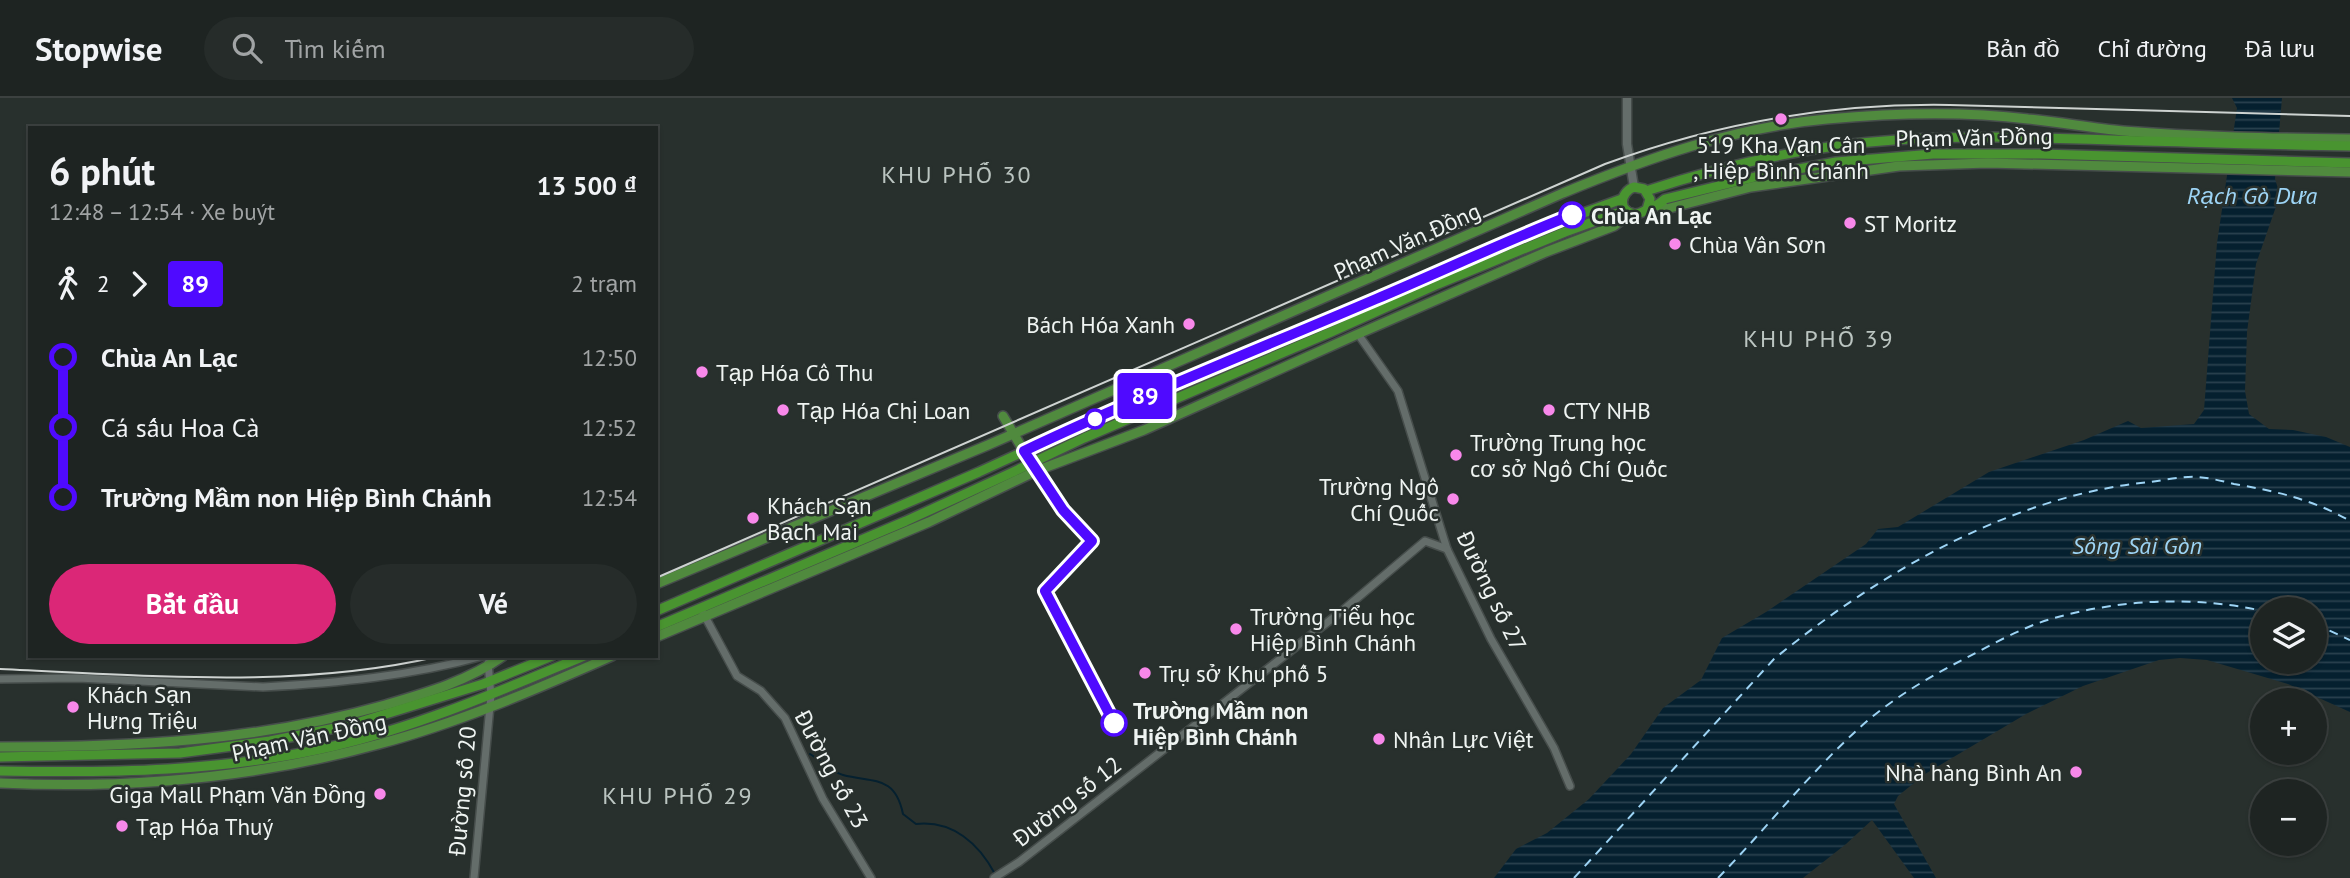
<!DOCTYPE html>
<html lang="vi">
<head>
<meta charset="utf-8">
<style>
	:root { --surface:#1e2422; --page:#262c2a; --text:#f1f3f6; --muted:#a1a4a5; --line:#3c4140; --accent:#db2777 }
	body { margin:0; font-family:"PT Sans",sans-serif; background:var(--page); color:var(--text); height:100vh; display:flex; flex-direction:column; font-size:26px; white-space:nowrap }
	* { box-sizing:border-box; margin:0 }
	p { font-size:23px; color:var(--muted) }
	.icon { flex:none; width:38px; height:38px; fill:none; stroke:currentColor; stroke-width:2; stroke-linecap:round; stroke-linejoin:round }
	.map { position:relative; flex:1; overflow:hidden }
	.details { position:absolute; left:28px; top:28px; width:630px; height:532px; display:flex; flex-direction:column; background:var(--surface); border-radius:0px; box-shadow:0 2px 5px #0004,0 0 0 2px var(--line) }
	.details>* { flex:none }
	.badge { padding:0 14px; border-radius:5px; font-size:24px; line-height:46px }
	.fabs { position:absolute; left:2250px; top:499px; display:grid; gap:14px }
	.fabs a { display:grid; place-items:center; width:77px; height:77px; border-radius:50%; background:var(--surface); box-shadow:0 2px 5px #0004,0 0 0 2px var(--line); font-size:35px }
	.map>.badge { position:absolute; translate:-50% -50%; box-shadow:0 0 0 4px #fff }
	.legs { display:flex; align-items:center; gap:10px; height:77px; padding:0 21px; font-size:23px }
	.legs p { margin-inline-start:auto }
	.overview { display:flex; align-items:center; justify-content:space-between; height:119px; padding:0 21px }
	h1 { font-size:38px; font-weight:700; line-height:52px }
	.primary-button { display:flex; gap:14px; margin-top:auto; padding:14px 21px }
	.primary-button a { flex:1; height:80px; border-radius:42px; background:var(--accent); color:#fff; font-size:28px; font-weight:700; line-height:80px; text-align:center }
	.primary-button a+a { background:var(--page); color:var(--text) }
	ul { padding:0 21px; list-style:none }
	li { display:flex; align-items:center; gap:24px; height:70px; font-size:26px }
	li i { display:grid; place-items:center; width:10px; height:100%; margin:0 9px; background:currentColor }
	li i::after { content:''; width:18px; height:18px; margin:-9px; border:5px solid; border-radius:50%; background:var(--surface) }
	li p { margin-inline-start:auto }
	li:first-child i { background:linear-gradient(#0000 50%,currentColor 0) }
	li:last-child i { background:linear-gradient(currentColor 50%,#0000 0) }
	header { display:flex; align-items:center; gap:42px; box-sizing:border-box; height:98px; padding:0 35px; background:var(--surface); border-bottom:2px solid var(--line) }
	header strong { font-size:33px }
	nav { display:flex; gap:38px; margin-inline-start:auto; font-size:24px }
	.search { width:490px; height:63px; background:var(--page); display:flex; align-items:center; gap:18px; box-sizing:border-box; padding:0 24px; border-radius:38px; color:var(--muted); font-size:26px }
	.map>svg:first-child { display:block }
	.water { fill:url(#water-rules); fill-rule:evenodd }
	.pier { fill:#28302d }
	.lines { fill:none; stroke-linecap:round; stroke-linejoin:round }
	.stream { stroke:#05202f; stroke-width:2 }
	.ferry { stroke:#9dd4f5; stroke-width:2; stroke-dasharray:9 7; stroke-linecap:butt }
	.tertiary-casing { stroke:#464d4b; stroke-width:10 }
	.secondary-casing { stroke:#464d4b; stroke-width:11 }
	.primary-casing { stroke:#464d4b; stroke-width:12 }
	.trunk-casing { stroke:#464d4b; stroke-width:12 }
	.tertiary { stroke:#646d6a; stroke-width:7 }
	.secondary { stroke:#646d6a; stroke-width:8 }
	.primary { stroke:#508a3e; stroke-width:9 }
	.trunk { stroke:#499430; stroke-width:9 }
	.rail { stroke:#ced3d1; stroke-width:2 }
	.line-1-casing { stroke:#fff; stroke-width:16 }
	.line-1 { stroke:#4f0aff; stroke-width:10 }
	.poi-dot { fill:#f888ea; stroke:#28302d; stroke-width:2.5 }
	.stop-1-dot { fill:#fff; stroke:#4f0aff; stroke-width:3.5 }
	.labels { text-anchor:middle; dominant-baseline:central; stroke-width:5; stroke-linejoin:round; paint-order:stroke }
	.street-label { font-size:23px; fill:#eff4f2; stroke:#28302d }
	.poi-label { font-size:23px; fill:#eff4f2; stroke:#28302d; text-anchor:start }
	.stop-label { font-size:23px; font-weight:bold; fill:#eff4f2; stroke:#28302d; text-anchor:start }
	.neighbourhood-label { font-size:24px; letter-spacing:2px; fill:#bbc5c1; stroke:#28302d }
	.water-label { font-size:24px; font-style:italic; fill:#9dd4f5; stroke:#28302d }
</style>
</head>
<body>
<header>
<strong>Stopwise</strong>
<div class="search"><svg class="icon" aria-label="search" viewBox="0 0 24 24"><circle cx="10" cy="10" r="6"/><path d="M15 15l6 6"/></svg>Tìm kiếm</div>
<nav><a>Bản đồ</a><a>Chỉ đường</a><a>Đã lưu</a></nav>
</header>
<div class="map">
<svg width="2350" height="780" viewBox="0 0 2350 780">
	<defs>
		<pattern id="water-rules" width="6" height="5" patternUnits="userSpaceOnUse" patternTransform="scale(1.75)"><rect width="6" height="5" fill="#05202f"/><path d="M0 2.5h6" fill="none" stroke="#2a414e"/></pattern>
	</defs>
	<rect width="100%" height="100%" fill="#28302d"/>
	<path class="water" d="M2232,0H2282L2275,81L2280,97L2256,166L2247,234L2245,293L2249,316L2269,331L2293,332L2326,339L2350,349V614L2288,586L2207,562L2180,560L2159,562L2083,588L2026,616L1925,676L1898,698L1894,706L1936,780H1914L1872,722L1846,746L1803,780H1494L1516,751L1547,735L1589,701L1631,656L1663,610L1701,582L1722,540L1766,514L1866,446L1878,431L1898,429L1989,374L2084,342L2128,323L2141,330L2194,326L2204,312L2217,145L2237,10ZM2263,511H2315V564H2263Z"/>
	<polygon class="pier" points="2230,33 2282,34 2279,75 2225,74"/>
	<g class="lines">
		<path class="stream" d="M810,656C820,662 832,674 843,677C874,685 895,677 903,716L916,726C953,722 979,746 995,776"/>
		<g class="ferry">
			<polyline points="2315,526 2350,542"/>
			<path d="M1574,780L1774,561C1879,475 2013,397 2150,384C2165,382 2182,378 2198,379C2210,380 2222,383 2234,386C2276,393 2314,402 2350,423"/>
			<path d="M1718,780C1765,732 1807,678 1856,633C1888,603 1927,580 1966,560C1995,545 2026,527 2058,519C2124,501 2196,498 2263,513"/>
		</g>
		<g class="tertiary-casing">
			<g id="tertiary">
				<polyline points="1358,236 1398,293 1447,451 1491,541 1554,650 1570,688"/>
				<polyline points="701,511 737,578 761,593 785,620 823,701 871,780"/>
				<path d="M0,581L78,580L263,589C337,585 411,578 483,558"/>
				<polyline points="474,780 491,597 488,565"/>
				<polyline points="994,780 1019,764 1342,513 1425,443 1447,451"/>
			</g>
		</g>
		<g class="secondary-casing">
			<polyline id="secondary" points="1627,0 1627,46 1634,89"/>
		</g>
		<g class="primary-casing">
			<g id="primary">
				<polyline points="1659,108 1666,111 1751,89 1899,68 1988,65 2350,74"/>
				<polyline points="1003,318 1034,370"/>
				<path d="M656,486L988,347L1563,95C1648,60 1735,29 1827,21C1893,15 1962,13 2028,21C2060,24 2091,30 2123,33C2198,39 2274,40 2350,41"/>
				<polyline points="656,539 929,424 1036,373 1144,332 1358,236 1546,154 1614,128 1631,115"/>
				<path d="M0,649C132,649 258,643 385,607C426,595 468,583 503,558"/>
				<path d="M0,685C127,691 256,680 379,646C458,625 537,591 612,558"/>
			</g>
		</g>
		<g class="trunk-casing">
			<g id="trunk">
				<path d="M1646,93C1713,71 1782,54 1852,46C1938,36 2026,39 2112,42C2191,44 2270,47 2350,48"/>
				<path d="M1647,111L1650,101L1644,91L1634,89C1620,94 1617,114 1635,116C1641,116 1645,112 1651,110C1657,107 1660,106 1665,101L1755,79L1836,64L1933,56H2041L2350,65"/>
				<polyline points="656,513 979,374 1156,293 1379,200 1512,141 1622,101"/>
				<polyline points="656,529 906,423 1011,375 1084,340 1331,234 1438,186 1565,134 1626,112"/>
				<polyline points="0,659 180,655 270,643 350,627 483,586 552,558"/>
				<path d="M0,673C113,675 223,674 334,648C420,628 502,592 584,558"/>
			</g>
		</g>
		<use href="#tertiary" class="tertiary"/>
		<use href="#secondary" class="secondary"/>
		<use href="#primary" class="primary"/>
		<use href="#trunk" class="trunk"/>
		<g class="rail">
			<path d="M656,480L1605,66C1716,25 1832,5 1950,7L2350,18"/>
			<path d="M0,571C146,577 296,592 440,558"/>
		</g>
	</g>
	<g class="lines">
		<g class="line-1-casing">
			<path id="line-1" d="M1114,625L1045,493L1092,443L1063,412L1024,353C1140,298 1259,251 1376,201C1442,173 1506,143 1572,117"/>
		</g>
		<use href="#line-1" class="line-1"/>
	</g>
	<g class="poi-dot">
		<circle cx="1781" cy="21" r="7"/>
		<circle cx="1850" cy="125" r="7"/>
		<circle cx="1675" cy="146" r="7"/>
		<circle cx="1189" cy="226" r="7"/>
		<circle cx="702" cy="274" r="7"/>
		<circle cx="783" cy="312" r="7"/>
		<circle cx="1549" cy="312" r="7"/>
		<circle cx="1456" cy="357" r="7"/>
		<circle cx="1453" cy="401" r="7"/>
		<circle cx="753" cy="420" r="7"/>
		<circle cx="1236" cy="531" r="7"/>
		<circle cx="1145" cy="575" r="7"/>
		<circle cx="73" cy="609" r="7"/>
		<circle cx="1379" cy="641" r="7"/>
		<circle cx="2076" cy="674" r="7"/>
		<circle cx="380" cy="696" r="7"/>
		<circle cx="122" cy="728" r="7"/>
	</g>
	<g class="stop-1-dot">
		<circle cx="1572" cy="117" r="12"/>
		<circle cx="1095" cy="321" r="9"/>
		<circle cx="1114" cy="625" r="12"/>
	</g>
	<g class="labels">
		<g class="street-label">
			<text transform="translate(1974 39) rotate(-1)">Phạm Văn Đồng</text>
			<text transform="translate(1407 143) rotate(-24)">Phạm Văn Đồng</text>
			<text transform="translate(1492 493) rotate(64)">Đường số 27</text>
			<text transform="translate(309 639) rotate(-12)">Phạm Văn Đồng</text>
			<text transform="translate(832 671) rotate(62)">Đường số 23</text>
			<text transform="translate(462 693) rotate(-85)">Đường số 20</text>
			<text transform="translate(1067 703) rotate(-38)">Đường số 12</text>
		</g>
		<g class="poi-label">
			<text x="1781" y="46" text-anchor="middle">519 Kha Vạn Cân<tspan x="1781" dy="26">, Hiệp Bình Chánh</tspan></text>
			<text x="1864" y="125">ST Moritz</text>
			<text x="1689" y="146">Chùa Vân Sơn</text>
			<text x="1175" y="226" text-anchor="end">Bách Hóa Xanh</text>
			<text x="716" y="274">Tạp Hóa Cô Thu</text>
			<text x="797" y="312">Tạp Hóa Chị Loan</text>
			<text x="1563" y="312">CTY NHB</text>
			<text x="1470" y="344">Trường Trung học<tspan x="1470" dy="26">cơ sở Ngô Chí Quốc</tspan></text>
			<text x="1439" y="388" text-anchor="end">Trường Ngô<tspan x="1439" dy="26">Chí Quốc</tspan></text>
			<text x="767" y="407">Khách Sạn<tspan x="767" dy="26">Bạch Mai</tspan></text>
			<text x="1250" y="518">Trường Tiểu học<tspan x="1250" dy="26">Hiệp Bình Chánh</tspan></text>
			<text x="1159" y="575">Trụ sở Khu phố 5</text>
			<text x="87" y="596">Khách Sạn<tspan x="87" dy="26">Hưng Triệu</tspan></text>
			<text x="1393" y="641">Nhân Lực Việt</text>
			<text x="2062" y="674" text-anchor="end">Nhà hàng Bình An</text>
			<text x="366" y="696" text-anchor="end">Giga Mall Phạm Văn Đồng</text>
			<text x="136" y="728">Tạp Hóa Thuý</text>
		</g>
		<g class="stop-label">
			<text x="1591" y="117">Chùa An Lạc</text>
			<text x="1133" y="612">Trường Mầm non<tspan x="1133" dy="26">Hiệp Bình Chánh</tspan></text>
		</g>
		<g class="neighbourhood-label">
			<text x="957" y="76">KHU PHỐ 30</text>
			<text x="1819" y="240">KHU PHỐ 39</text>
			<text x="678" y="697">KHU PHỐ 29</text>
		</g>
		<g class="water-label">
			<text x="2252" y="97">Rạch Gò Dưa</text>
			<text x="2137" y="447">Sông Sài Gòn</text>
		</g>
	</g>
</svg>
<div class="fabs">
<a><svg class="icon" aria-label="layers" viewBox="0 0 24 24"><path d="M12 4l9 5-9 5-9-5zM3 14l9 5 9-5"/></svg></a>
<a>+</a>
<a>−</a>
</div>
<b class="badge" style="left:1145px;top:298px;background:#4f0aff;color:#fff">89</b>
<section class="details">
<div class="overview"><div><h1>6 phút</h1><p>12:48 – 12:54 · Xe buýt</p></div><b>13 500 ₫</b></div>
<div class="legs"><svg class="icon" aria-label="walk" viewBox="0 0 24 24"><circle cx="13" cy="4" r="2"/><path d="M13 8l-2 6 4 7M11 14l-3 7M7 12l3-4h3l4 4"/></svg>2<svg class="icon" aria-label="forward" viewBox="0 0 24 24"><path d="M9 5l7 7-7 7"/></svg><b class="badge" style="background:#4f0aff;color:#fff">89</b><p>2 trạm</p></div>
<ul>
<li><i style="color:#4f0aff"></i><b>Chùa An Lạc</b><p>12:50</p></li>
<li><i style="color:#4f0aff"></i><span>Cá sấu Hoa Cà</span><p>12:52</p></li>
<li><i style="color:#4f0aff"></i><b>Trường Mầm non Hiệp Bình Chánh</b><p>12:54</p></li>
</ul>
<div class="primary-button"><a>Bắt đầu</a><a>Vé</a></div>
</section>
</div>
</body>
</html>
